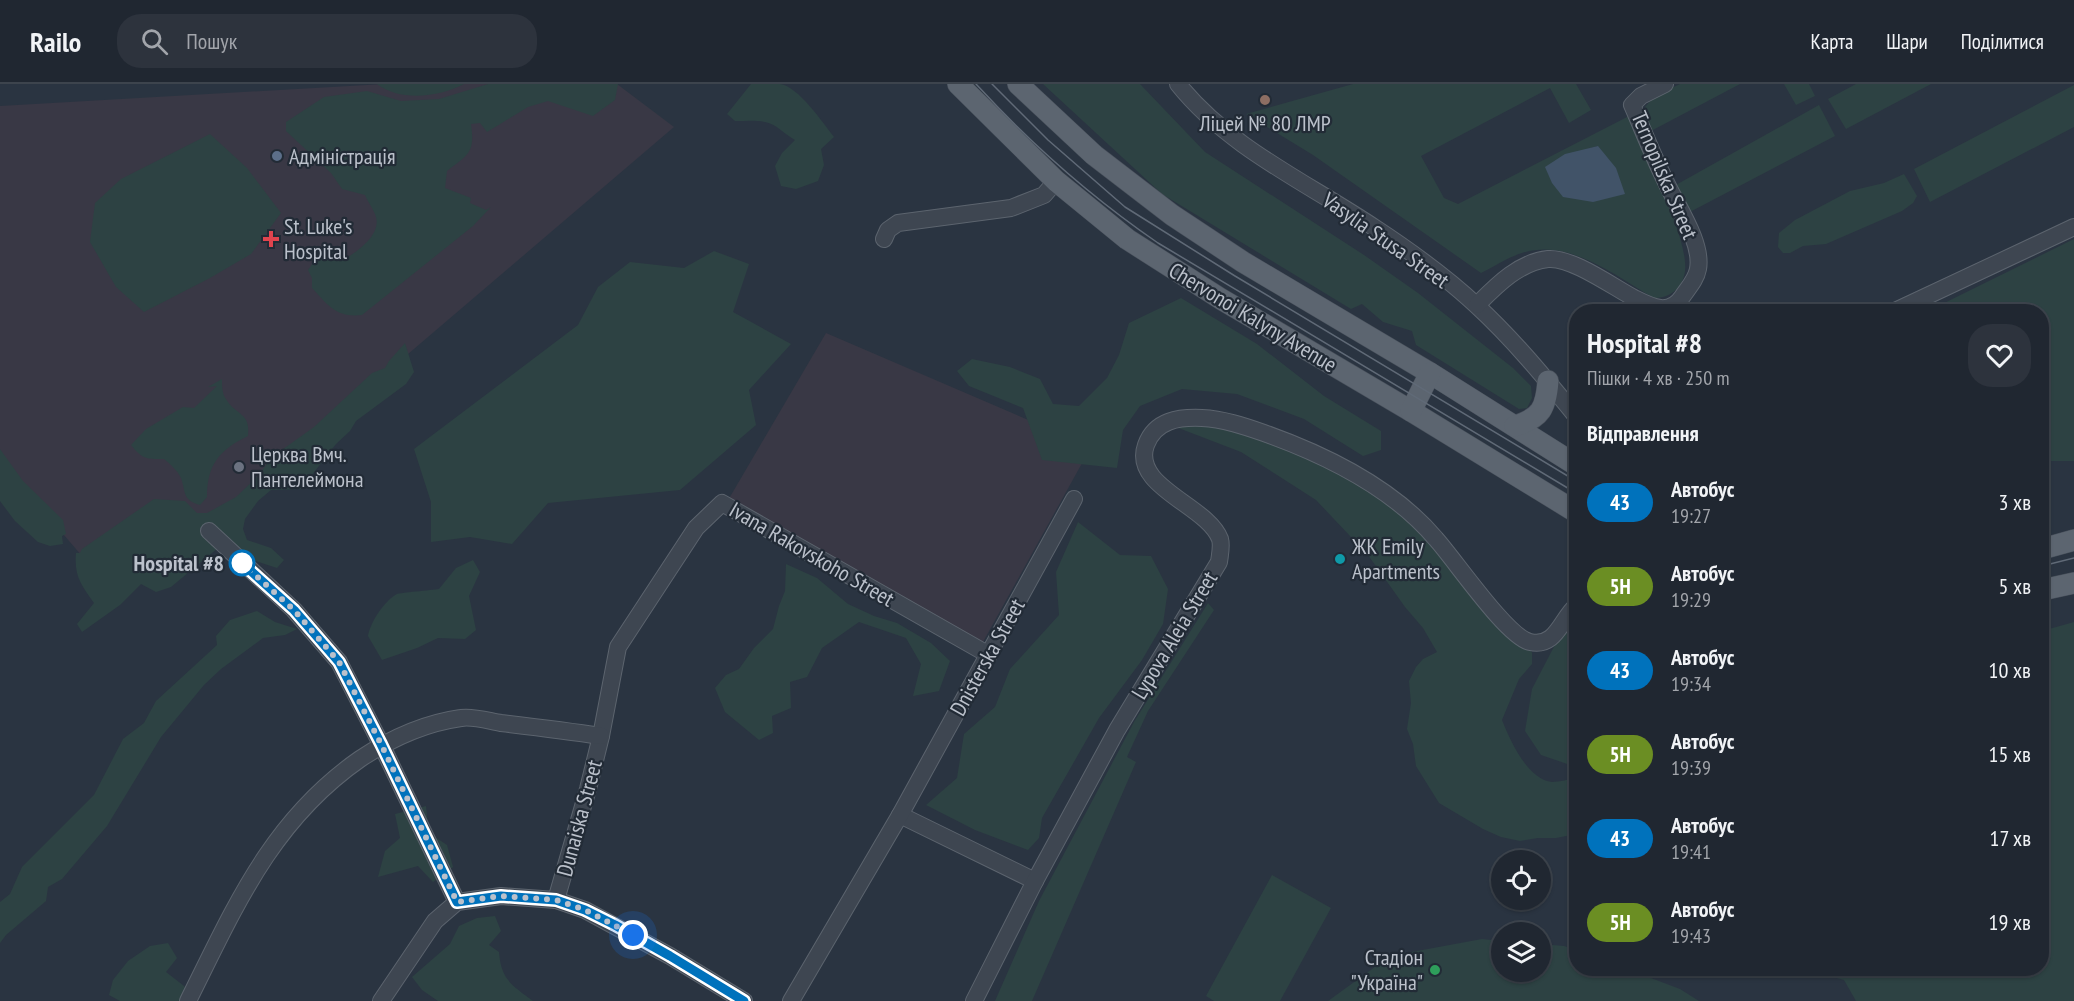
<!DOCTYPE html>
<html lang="uk">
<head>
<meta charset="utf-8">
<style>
	:root { --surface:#202731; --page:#2d333d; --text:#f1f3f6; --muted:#a2a5ab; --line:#3d444d }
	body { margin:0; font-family:"PT Sans Narrow",sans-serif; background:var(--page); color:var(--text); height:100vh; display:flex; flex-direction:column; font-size:22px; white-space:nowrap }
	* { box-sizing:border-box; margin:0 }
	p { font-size:20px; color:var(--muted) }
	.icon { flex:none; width:33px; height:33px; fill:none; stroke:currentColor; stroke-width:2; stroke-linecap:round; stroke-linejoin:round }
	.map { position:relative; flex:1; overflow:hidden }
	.details { position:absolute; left:1569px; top:220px; width:480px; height:672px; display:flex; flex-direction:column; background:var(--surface); border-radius:24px; box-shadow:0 2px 4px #0004,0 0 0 2px var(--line) }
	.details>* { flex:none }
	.badge { padding:0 12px; border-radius:20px; font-size:21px; line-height:39px }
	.fabs { position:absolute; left:1491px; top:766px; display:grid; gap:12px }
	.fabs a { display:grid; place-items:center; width:60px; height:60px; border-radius:50%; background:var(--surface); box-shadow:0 2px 4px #0004,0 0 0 2px var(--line); font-size:30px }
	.you { position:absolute; width:30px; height:30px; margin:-15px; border:4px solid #fff; border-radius:50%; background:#1a73e8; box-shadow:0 0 0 9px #1a73e833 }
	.map>.badge { position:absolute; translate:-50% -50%; box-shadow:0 0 0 3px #fff }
	h2 { padding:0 18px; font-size:22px; line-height:54px }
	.round { display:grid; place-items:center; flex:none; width:63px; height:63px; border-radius:24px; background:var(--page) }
	.overview { display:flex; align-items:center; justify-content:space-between; height:102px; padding:0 18px }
	h1 { font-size:28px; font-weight:700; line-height:45px }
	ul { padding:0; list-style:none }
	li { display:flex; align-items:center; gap:18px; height:84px; padding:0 18px }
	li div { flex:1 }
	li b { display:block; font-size:22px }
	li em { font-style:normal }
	li .badge { min-width:66px; font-weight:700; text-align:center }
	header { display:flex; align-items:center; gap:36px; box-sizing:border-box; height:84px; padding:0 30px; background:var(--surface); border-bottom:2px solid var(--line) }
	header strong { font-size:28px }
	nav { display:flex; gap:33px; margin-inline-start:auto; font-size:21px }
	.search { width:420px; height:54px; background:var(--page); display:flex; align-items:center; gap:15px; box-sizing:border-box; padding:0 21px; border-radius:24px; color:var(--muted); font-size:22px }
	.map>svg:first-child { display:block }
	.medical { fill:#393845 }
	.green { fill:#2d4243; fill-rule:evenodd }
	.water { fill:#415368 }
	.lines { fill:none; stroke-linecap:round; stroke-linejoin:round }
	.minor-casing { stroke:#5c646e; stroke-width:18 }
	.major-casing { stroke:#474f5a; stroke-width:22 }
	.minor { stroke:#3e4651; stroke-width:16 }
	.major { stroke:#5c6570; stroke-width:21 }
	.tram { stroke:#606a77; stroke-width:1.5 }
	.line-casing { stroke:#fff; stroke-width:14 }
	.line { stroke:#0072bc; stroke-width:9 }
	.walk { stroke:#bbc1cb; stroke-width:6; stroke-dasharray:0 10.8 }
	.education-dot { fill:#8d6e63; stroke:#222b36; stroke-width:2 }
	.service-dot { fill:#5c6f8a; stroke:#222b36; stroke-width:2 }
	.health-dot { fill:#e0444e; stroke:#222b36; stroke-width:2 }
	.worship-dot { fill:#6b7280; stroke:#222b36; stroke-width:2 }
	.culture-dot { fill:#0f9aa8; stroke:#222b36; stroke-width:2 }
	.stop-dot { fill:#fff; stroke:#0072bc; stroke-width:3 }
	.leisure-dot { fill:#2e9e5b; stroke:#222b36; stroke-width:2 }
	.labels { text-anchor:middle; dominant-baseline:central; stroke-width:4.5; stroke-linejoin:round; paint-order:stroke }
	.poi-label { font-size:22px; fill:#bbc1cb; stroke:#222b36; text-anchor:start }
	.street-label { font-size:22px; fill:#bbc1cb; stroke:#222b36 }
	.stop-label { font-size:22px; font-weight:bold; fill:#bbc1cb; stroke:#222b36; text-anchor:end }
</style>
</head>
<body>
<header>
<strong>Railo</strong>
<div class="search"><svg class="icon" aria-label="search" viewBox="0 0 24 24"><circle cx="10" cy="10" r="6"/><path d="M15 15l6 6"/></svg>Пошук</div>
<nav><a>Карта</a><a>Шари</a><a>Поділитися</a></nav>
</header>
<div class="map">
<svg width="2074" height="917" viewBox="0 0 2074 917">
	<rect width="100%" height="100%" fill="#2a3441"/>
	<g class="medical">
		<polygon points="384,0 617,0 674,43 120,516 0,377 0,22"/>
		<polygon points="826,249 1091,363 983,558 727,418"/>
	</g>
	<g class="green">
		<path d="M377,0H464C440,13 400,18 377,0Z"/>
		<path d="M488,0H618L615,16L593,32L548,17L528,23L487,48L480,39L471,40C475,69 469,70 447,87L445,104L471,114L470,119L486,126L491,123L473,142L362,231C336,234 328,221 312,204V194L308,186L317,173L330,163L343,176C357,168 381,151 376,133C374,126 368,118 365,111L342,105L331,89L286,47V38L324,13L367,7L401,17L439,15Z"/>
		<path d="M751,0C760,0 771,0 780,0C798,2 823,39 834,53L821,65L824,81L818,97L796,105L781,102L775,82L782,69L795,56C785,51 777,40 765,38C756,36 745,37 735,37L727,30Z"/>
		<polygon points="1043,0 1140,0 1205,68 1364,171 1418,209 1513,284 1531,302 1532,314 1527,324 1519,325 1416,261 1412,247 1383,238 1362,220 1351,225 1162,110"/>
		<path d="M1353,0H1576L1591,26L1569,39L1550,4L1421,72L1444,114L1458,120L1629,32C1643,65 1689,154 1685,187C1683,204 1670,214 1654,214C1615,192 1570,154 1522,169C1508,173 1494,183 1481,189L1313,71L1246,30ZM1598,62L1552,99L1587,65Z"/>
		<polygon points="1680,0 1740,0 1651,47 1645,33 1645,23 1655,12"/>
		<polygon points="1784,0 1809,0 1815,12 1796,21"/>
		<polygon points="1856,0 1931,0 1846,45 1828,15"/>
		<polygon points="2074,1 2074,43 1930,118 1914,85"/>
		<polygon points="1819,21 1835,52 1688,129 1674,102"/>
		<polygon points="210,50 247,84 281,129 251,170 210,194 144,228 116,203 90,158 95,119 121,95"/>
		<polygon points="1904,90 1917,112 1913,119 1902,127 1826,160 1803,162 1790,169 1783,169 1778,163 1779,149 1795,136 1850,107 1884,99"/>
		<polygon points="2074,155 2074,377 2042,377 2042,228 1926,228"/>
		<polygon points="714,167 749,180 733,228 791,260 749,306 756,341 680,406 548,419 512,460 470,453 431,458 431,418 414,365 578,241 598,203 630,178 684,184"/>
		<polygon points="1181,214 1257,260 1324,312 1381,347 1381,366 1363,372 1304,335 1237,310 1182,305 1140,322 1123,346 1117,384 1042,376 1023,324 969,302 957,287 972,275 1010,283 1040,295 1053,320 1079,322 1107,294 1119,271 1129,239"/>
		<path d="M405,259L414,288L406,300L356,337L350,347L336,360L301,405L271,406L258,417L245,435L243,445L247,456L271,464L284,476L277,484L240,472L224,459L171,503L156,508L141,500L120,521L82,548L77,540L94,519C81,501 74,492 76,469H80L82,465L154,415L185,417L197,429H207L236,413L258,392L272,373L314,343L372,289L385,284L389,277Z"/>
		<path d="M222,295C222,302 222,310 226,315C236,332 251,328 248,352C219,366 207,381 207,413L200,421C182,416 186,408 181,394C178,387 170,380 164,375C147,375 143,376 131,361L146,345L183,323L194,324L217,302L208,303Z"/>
		<path d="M1168,340L1236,342L1337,386L1409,434L1437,470L1528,562L1532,569V580L1519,595L1502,636C1510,656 1527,695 1552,698C1560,698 1569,695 1576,694V750L1556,754H1538L1520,757L1501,753L1483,745L1439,719L1416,682L1413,660L1407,645L1411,619L1409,597L1416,583L1423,575L1437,568L1423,544L1405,523L1368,471L1316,416L1241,368Z"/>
		<polygon points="0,365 23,397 63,436 66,450 62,452 63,460 50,462 38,458 15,437 0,417"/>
		<polygon points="1078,438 1120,471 1151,472 1168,505 1163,540 1142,576 1099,634 1042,734 1039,754 1028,766 975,746 926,721 957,694 964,650 995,623 1010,585 1059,531 1056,488"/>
		<path d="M473,476L480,488L469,512L476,546L465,555L438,554L417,564L382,576L368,552C370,539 384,517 397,510C399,509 432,506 439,505L456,484Z"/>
		<polygon points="786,480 817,494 848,520 874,532 897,539 931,559 950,577 939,607 913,612 921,580 906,554 859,538 822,564 807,593 790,598 791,624 772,632 773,649 759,656 725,628 715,604 726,591 739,585 754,564 773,545 779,522 785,507"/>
		<polygon points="1208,519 1214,526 1148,627 1127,673 1136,678 1032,917 995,917 1039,817 1134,638"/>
		<polygon points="257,527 275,538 297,545 285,551 263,554 221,585 204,601 161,653 107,742 62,795 48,803 46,817 6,851 0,859 0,818 10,810 22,783 94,711 123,655 144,639 156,617 217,561 216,552 230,536"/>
		<polygon points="1576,535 1576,683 1541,671 1525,647 1532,605 1559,553"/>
		<polygon points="2074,538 2074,917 1856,917 1844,896 1803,885 2042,885 2042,547"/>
		<polygon points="426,722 429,749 447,761 453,783 433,798 418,782 378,793 385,767 400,754 395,730"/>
		<polygon points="1272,791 1331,824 1280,917 1214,917 1206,912"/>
		<path d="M495,832L501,847L489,861L499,868C501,896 512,901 533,917H438L422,906L412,893L450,860L459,842L477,834Z"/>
		<polygon points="1482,855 1501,857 1502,888 1540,888 1541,860 1564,862 1576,866 1576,885 1627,885 1680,905 1699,917 1328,917 1390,872"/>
		<polygon points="168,859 177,874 166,888 184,902 196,917 120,917 109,911 113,896 128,877 150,862"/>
	</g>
	<polygon class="water" points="1598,62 1616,84 1625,110 1593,118 1563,113 1552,99 1545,83 1565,70"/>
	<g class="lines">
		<g class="minor-casing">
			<g id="minor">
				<path d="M1178,0C1229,64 1308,99 1375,144C1410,167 1445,192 1476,221C1513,255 1545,294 1576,332"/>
				<polyline points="884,155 888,146 898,139 1011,124 1044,111 1056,97"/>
				<path d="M1477,221C1496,202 1519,178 1548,175C1572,173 1613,203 1634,214C1652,223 1669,232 1682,213C1688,204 1696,196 1698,185C1703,158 1676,121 1665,96C1653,72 1643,46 1632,21L1641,12L1665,0"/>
				<polyline points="1893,228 2074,143"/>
				<polyline points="209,447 294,526 339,578 381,660 457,818"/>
				<polyline points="900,731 1035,797"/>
				<polyline points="556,816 588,705 601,652 618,563 696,444 722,419 989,571"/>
				<path d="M188,917C235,823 271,737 360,675C390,655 425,639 461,634C473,632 489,637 501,639C535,643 568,647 601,652"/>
				<polyline points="381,917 435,837 457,818 501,812 556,816 585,826 670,872 744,917"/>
				<polyline points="791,917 900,731 1074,415"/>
				<path d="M974,917L1035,797L1117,646L1219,478C1220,470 1222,462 1220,455C1207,421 1131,403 1146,361C1155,336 1179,333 1202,334C1223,335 1244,342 1264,349C1326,371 1393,404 1436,455C1455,476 1507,553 1530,558C1556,564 1561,535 1576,522"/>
			</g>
		</g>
		<g class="major-casing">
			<g id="major">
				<polyline points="958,0 1056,97 1127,155 1221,215 1411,327 1576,428"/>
				<polyline points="1018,0 1094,71 1172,131 1243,178 1430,289 1576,381"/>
				<polyline points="1411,327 1430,289"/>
				<path d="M1515,342C1541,334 1546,324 1548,297"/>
				<polyline points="2042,465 2074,456"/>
				<polyline points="2042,506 2074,499"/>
			</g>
		</g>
		<use href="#minor" class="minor"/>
		<use href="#major" class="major"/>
		<g class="tram">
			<path d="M976,0C1031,60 1091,113 1158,159L1576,409"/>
			<polyline points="992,0 1048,56 1125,123 1235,192 1576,397"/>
			<polyline points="2042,482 2074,474"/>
		</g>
	</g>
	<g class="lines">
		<g class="line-casing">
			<polyline id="line" points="242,479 294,526 339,578 381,660 457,818 501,812 556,816 585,826 615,841 670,872 744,917"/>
		</g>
		<use href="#line" class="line"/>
		<polyline class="walk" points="242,479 294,526 339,578 381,660 457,818 501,812 556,816 585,826 633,851"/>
	</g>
	<circle class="education-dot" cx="1265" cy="16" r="6"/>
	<circle class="service-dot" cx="277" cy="72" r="6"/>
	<path class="health-dot" d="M268 146h6v6h6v6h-6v6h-6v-6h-6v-6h6z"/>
	<circle class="worship-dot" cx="239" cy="383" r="6"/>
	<circle class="culture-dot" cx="1340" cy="475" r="6"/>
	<circle class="stop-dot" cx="242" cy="479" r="12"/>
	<circle class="leisure-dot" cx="1435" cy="886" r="6"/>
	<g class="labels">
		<g class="poi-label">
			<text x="1265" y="39" text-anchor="middle">Ліцей № 80 ЛМР</text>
			<text x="289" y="72">Адміністрація</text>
			<text x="284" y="142">St. Luke's<tspan x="284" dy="25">Hospital</tspan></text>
			<text x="251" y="370">Церква Вмч.<tspan x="251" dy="25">Пантелеймона</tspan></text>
			<text x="1352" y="462">ЖК Emily<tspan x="1352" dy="25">Apartments</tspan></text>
			<text x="1423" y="873" text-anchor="end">Стадіон<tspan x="1423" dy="25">"Україна"</tspan></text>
		</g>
		<g class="street-label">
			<text transform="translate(1665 91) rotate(67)">Ternopilska Street</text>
			<text transform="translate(1386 156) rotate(35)">Vasylia Stusa Street</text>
			<text transform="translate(1253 233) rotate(31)">Chervonoi Kalyny Avenue</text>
			<text transform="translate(812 470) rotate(30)">Ivana Rakovskoho Street</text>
			<text transform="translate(1174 551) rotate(-59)">Lypova Aleia Street</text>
			<text transform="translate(987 573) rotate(-61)">Dnisterska Street</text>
			<text transform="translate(579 734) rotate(-75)">Dunaiska Street</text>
		</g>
		<g class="stop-label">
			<text x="224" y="479">Hospital #8</text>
		</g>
	</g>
</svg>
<div class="fabs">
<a><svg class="icon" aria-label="locate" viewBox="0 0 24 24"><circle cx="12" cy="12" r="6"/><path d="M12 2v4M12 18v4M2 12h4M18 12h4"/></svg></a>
<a><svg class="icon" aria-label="layers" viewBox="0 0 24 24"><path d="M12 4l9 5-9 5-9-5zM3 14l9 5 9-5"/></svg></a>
</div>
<div class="you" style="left:633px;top:851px"></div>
<section class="details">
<div class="overview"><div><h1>Hospital #8</h1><p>Пішки · 4 хв · 250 m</p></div><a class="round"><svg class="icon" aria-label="heart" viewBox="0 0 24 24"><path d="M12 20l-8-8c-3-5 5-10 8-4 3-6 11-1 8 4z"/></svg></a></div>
<h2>Відправлення</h2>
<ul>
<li><span class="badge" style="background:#0072bc;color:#fff">43</span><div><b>Автобус</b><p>19:27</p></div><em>3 хв</em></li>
<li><span class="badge" style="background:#6b8e23;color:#fff">5Н</span><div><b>Автобус</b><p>19:29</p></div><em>5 хв</em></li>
<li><span class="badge" style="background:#0072bc;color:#fff">43</span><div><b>Автобус</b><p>19:34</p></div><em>10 хв</em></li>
<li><span class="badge" style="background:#6b8e23;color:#fff">5Н</span><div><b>Автобус</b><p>19:39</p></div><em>15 хв</em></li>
<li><span class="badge" style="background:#0072bc;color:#fff">43</span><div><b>Автобус</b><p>19:41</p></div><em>17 хв</em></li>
<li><span class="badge" style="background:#6b8e23;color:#fff">5Н</span><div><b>Автобус</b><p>19:43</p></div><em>19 хв</em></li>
</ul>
</section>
</div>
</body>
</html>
